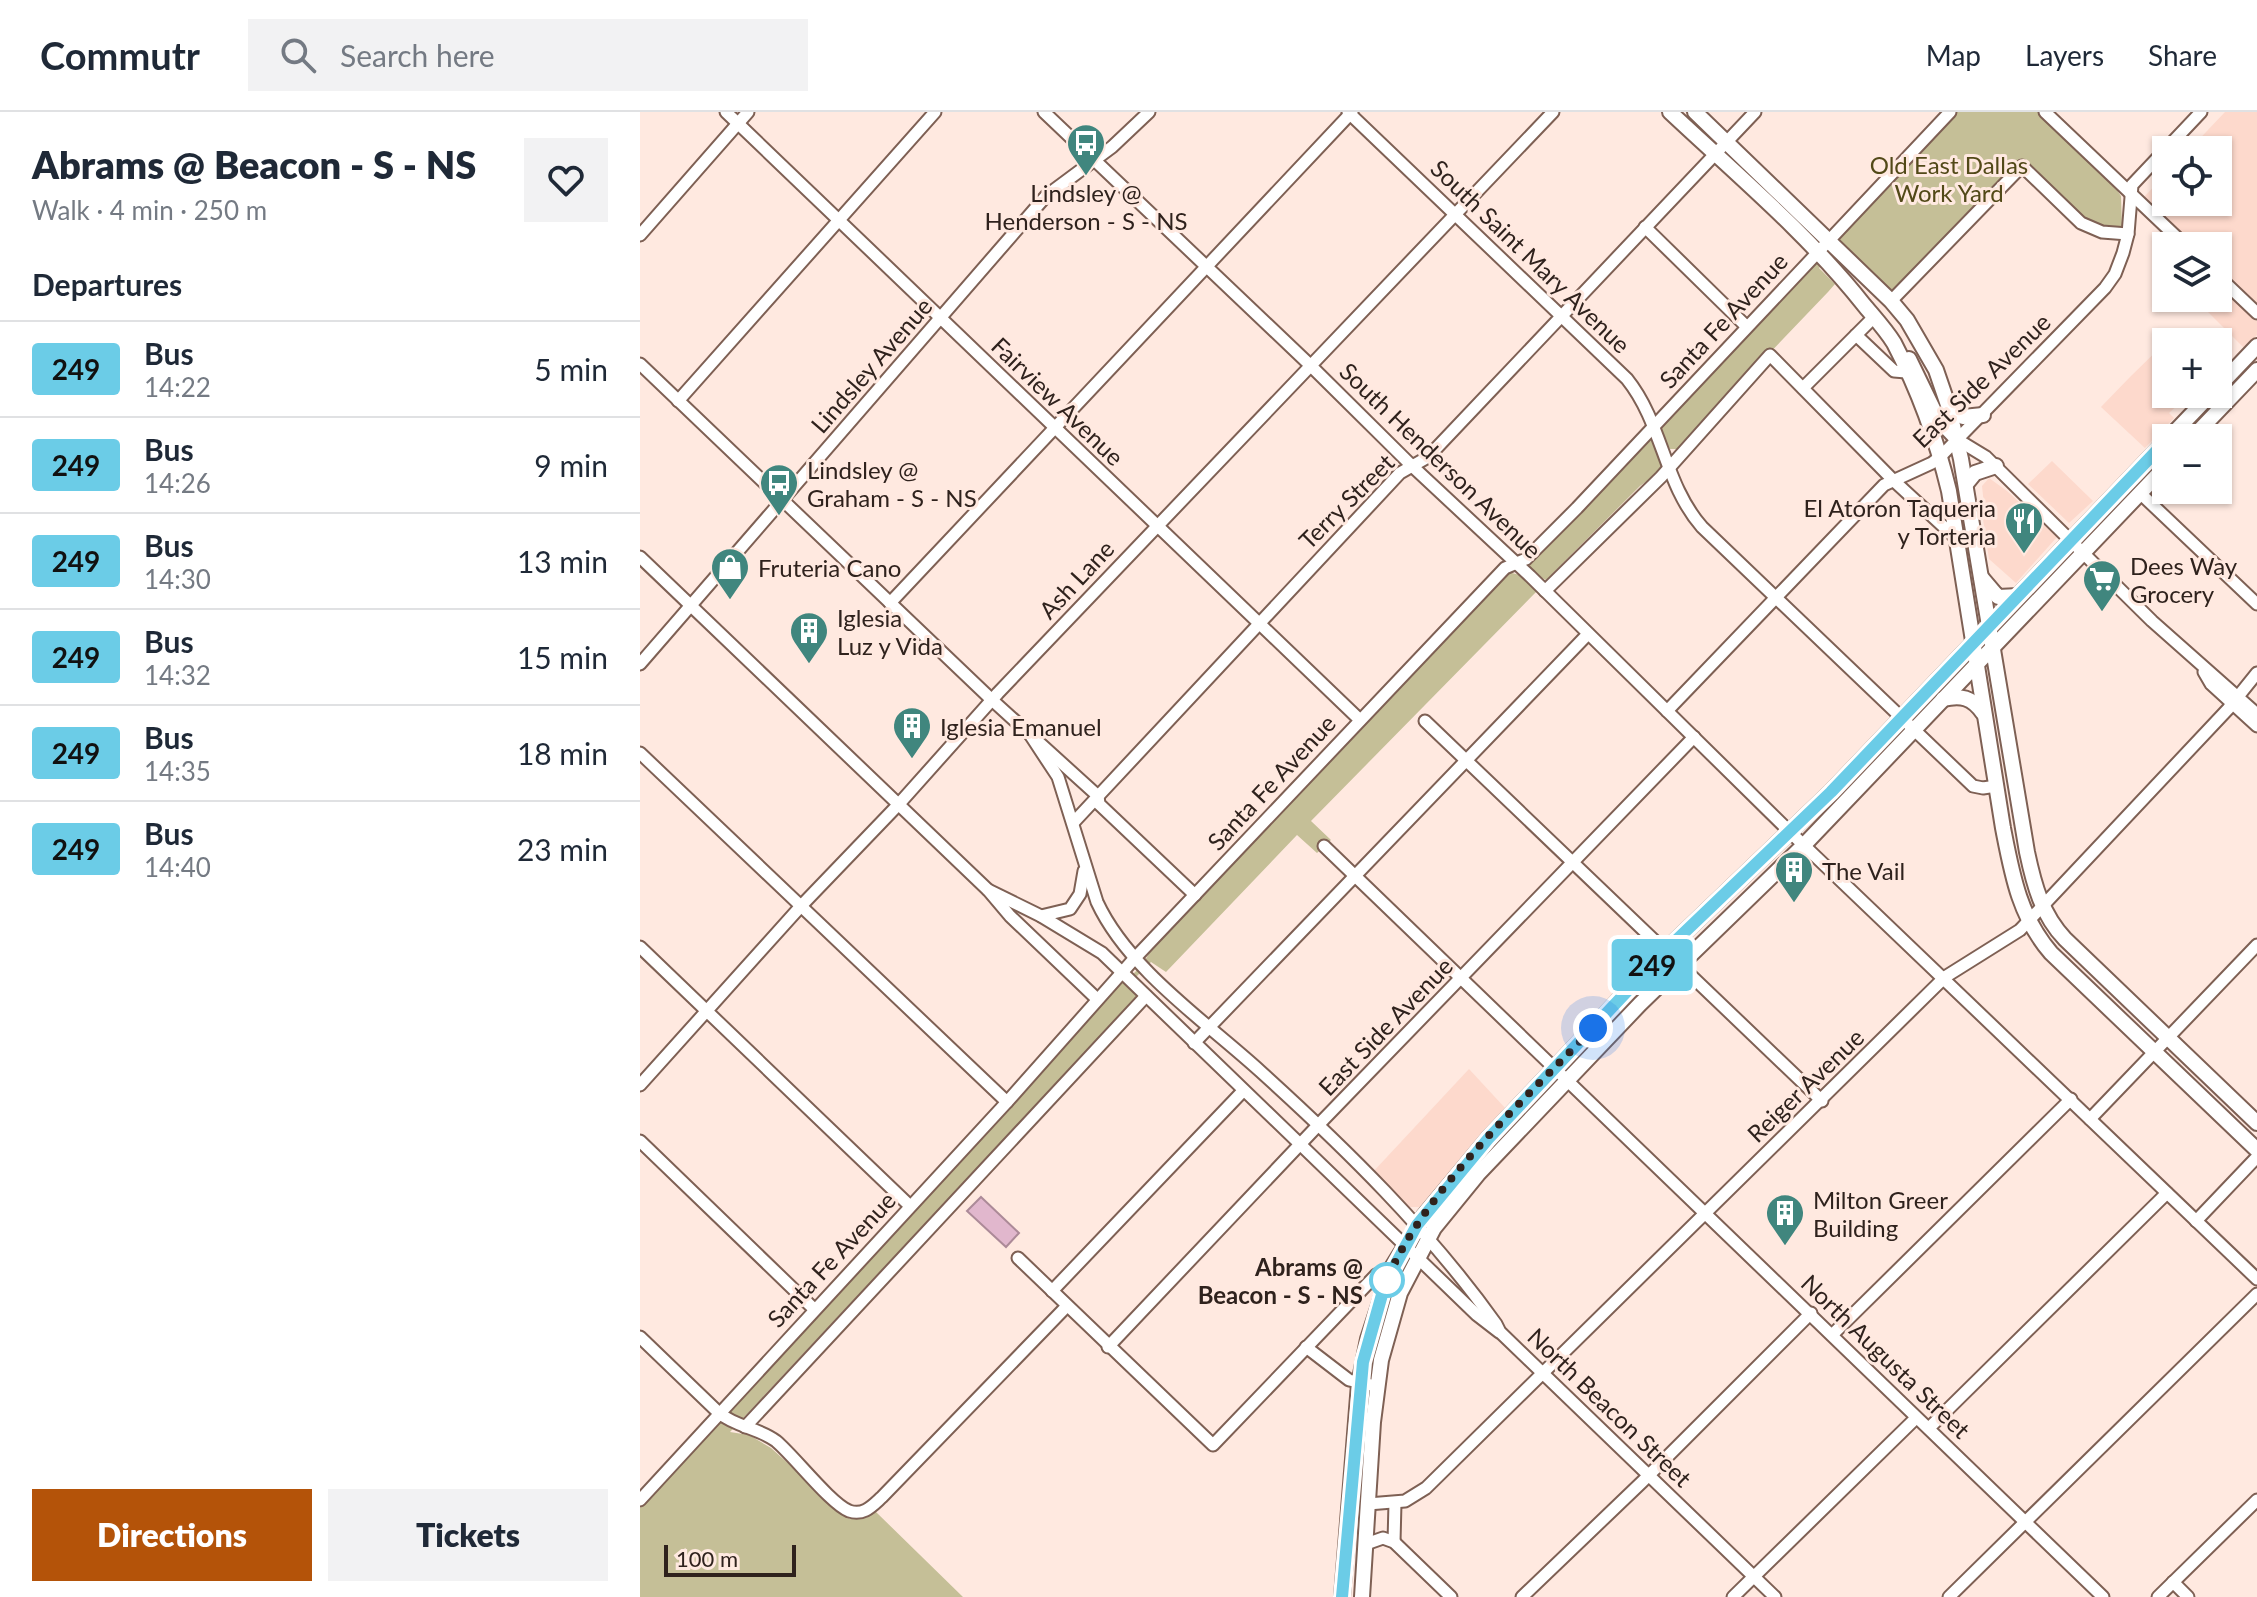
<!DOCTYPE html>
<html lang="en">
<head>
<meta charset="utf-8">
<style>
	:root { --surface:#fff; --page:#f2f2f3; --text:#1f2937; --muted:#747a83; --line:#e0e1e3; --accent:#b45309 }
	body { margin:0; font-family:Lato,sans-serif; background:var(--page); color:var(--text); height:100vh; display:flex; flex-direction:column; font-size:30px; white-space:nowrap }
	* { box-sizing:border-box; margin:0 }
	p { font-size:26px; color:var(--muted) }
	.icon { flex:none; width:44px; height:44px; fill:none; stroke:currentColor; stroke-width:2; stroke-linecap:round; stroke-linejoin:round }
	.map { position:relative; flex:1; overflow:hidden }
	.sheet { display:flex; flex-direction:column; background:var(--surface); width:640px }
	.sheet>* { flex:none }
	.badge { padding:0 16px; border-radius:6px; font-size:28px; line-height:52px }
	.controls { position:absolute; left:1512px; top:24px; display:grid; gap:16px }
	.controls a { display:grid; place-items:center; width:80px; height:80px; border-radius:0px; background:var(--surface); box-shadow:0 2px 6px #0004; font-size:40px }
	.scale { position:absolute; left:24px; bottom:20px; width:132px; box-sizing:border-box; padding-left:8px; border:4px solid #2f221d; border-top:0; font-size:22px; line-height:28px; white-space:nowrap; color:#2f221d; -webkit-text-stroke:6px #ffe9e0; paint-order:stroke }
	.you { position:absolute; width:40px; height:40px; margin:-20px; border:6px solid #fff; border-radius:50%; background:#1a73e8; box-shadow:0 0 0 12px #1a73e833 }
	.map>.badge { position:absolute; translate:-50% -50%; box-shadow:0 0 0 4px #fff }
	h2 { padding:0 32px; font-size:30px; line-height:72px }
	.round { display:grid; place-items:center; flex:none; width:84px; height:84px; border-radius:0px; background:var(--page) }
	.headline { display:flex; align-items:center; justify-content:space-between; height:136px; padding:0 32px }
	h1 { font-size:38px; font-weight:800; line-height:60px }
	.action { display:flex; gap:16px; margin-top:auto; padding:16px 32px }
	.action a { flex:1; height:92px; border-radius:0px; background:var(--accent); color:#fff; font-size:32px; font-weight:800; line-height:92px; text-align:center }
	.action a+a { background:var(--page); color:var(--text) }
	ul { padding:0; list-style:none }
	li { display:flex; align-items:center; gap:24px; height:96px; padding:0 32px; border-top:2px solid var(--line) }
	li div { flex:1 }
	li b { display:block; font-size:30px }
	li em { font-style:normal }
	li .badge { min-width:88px; font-weight:700; text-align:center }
	header { display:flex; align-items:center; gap:48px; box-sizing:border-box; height:112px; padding:0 40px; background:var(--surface); border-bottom:2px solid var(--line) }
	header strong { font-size:38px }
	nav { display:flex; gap:44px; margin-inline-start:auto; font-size:28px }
	.search { width:560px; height:72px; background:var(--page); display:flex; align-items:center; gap:20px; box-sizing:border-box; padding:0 28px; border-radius:0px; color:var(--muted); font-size:30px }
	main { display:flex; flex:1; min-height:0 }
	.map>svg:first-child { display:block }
	.built { fill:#fdd9cc }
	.green { fill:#c5bf97 }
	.water { fill:#e1b7cd; stroke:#ac8a98; stroke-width:2 }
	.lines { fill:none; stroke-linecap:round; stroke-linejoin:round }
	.minor-casing { stroke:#7e6054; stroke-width:15 }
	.major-casing { stroke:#7e6054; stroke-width:18 }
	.minor { stroke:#fff; stroke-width:11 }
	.major { stroke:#fff; stroke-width:14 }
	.line-casing { stroke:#fff; stroke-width:18 }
	.line { stroke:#6bcce7; stroke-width:12 }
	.walk { stroke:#2f221d; stroke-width:8; stroke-dasharray:0 14.4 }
	.stop-dot { fill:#fff; stroke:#6bcce7; stroke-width:4 }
	.labels { text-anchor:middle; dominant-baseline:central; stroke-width:6; stroke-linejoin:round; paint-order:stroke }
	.park-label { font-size:24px; fill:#524918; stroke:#ffe9e0 }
	.poi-label { font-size:24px; fill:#2f221d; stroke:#ffe9e0; text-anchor:start }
	.street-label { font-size:24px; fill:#2f221d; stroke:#ffe9e0 }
	.stop-label { font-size:24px; font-weight:bold; fill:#2f221d; stroke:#ffe9e0; text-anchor:end }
</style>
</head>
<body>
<header>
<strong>Commutr</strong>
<div class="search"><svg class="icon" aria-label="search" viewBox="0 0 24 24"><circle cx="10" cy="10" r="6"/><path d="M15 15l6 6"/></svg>Search here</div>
<nav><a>Map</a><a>Layers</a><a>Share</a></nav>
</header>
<main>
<section class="sheet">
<div class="headline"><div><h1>Abrams @ Beacon - S - NS</h1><p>Walk · 4 min · 250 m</p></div><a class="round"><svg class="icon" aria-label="heart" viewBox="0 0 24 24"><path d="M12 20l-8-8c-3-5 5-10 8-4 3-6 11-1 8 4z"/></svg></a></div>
<h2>Departures</h2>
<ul>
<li><span class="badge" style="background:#6bcce7;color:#111">249</span><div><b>Bus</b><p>14:22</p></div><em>5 min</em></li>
<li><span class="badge" style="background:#6bcce7;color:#111">249</span><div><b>Bus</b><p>14:26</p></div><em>9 min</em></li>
<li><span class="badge" style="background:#6bcce7;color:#111">249</span><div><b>Bus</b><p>14:30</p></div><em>13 min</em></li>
<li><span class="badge" style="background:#6bcce7;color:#111">249</span><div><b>Bus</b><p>14:32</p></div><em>15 min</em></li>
<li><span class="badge" style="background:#6bcce7;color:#111">249</span><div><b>Bus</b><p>14:35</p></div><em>18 min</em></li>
<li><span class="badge" style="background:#6bcce7;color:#111">249</span><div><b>Bus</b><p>14:40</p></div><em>23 min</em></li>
</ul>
<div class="action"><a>Directions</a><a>Tickets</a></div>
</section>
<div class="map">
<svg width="1617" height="1485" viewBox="0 0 1617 1485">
	<rect width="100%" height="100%" fill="#ffe9e0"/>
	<g class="built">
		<polygon points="1585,0 1617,0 1617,192 1578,155 1578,134 1556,134 1504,85 1526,62 1526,90 1578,90 1578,38 1549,38"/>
		<polygon points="1579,173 1617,209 1617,223 1604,236 1560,192 1566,186 1578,186"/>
		<polygon points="1532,224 1539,230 1526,230 1526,282 1549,282 1529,301 1534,306 1505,336 1461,295 1490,265"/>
		<polygon points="1412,349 1453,389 1429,411 1388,372"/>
		<polygon points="1349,366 1367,379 1417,425 1376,471 1349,447 1341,394 1344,393 1342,374"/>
		<polygon points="829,957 866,997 781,1095 769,1095 732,1061"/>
	</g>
	<path class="green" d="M1317,0H1398L1475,75L1481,84L1482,114C1453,132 1400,68 1380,49L1255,177H1248L1202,132L1179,156L1195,172L1188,180L1038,337H1030L1026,330L1019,338L1023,352L1022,358L1000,374L906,468L898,464L891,472L897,479L671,709L691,728L677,741L657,723L526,860L511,850L487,874L496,884L494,889L90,1320L109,1323L131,1336L210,1407L226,1406L236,1400L323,1485H0V1396L475,876C489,867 504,854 511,837L868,460L884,464L890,457V450L1006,327L1014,328L1022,320L1020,314Z"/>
	<polygon class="water" points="341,1085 379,1121 366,1135 327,1099"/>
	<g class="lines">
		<g class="minor-casing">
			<g id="minor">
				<polyline points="86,0 720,608"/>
				<polyline points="404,0 670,253 771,353 890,464 1150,720 1617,1167"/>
				<path d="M708,0L987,267C1023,312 1024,372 1062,415L1333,674L1343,676L1356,674"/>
				<polyline points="1405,0 1546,134"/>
				<polyline points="1005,115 1106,214"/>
				<polyline points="0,123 108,0"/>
				<polyline points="1578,164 1617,201"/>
				<polyline points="1251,189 1382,54 1441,111 1462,120 1488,122"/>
				<polyline points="1216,223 1254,259 1266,260"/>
				<polyline points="0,252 352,588 458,684 459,692 555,783"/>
				<polyline points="1163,276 1234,205"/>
				<polyline points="38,289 295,0"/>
				<polyline points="1318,328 1346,345 1512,509 1617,602"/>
				<polyline points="1500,381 1617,492"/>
				<polyline points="0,445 348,778 370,804 457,887"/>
				<polyline points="905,479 1021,365 1130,243 1253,368 1317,427"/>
				<polyline points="250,491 712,0"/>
				<polyline points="0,552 406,84 472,35 509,0"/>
				<polyline points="1564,560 1571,572 1617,614"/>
				<polyline points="1027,599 1244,373 1292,351 1301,344 1465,176 1475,162 1483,141 1488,122 1492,73 1561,0"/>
				<polyline points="785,609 1182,989"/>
				<path d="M391,624L418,665L457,790C488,857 565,909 620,959C705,1036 789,1118 856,1212L860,1220L1135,1485"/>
				<polyline points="0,641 367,990"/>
				<polyline points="433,711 760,361 788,345 1115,0"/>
				<polyline points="684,734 1463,1485"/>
				<polyline points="348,778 401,804 462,841 837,1203 859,1220"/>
				<polyline points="401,804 430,797 440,782 444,759"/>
				<polyline points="0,835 270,1094"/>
				<polyline points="554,931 948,522"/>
				<polyline points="0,973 161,794 258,693 358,581 913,0"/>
				<polyline points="1450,1007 1617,833"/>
				<polyline points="0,1029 174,1197"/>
				<polyline points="1556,1109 1617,1045"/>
				<polyline points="378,1146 573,1333 736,1163 751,1157"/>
				<polyline points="412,1179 603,979"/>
				<polyline points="1192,1223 1431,987"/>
				<path d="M0,1225L79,1301C96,1315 119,1316 136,1329C155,1345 190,1391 209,1399C224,1404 232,1394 242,1385L426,1195"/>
				<polyline points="468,1235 684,1007 1054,625"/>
				<polyline points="666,1235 709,1268 736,1274"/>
				<polyline points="105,1315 506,884"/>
				<polyline points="1289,1316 1527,1081"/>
				<polyline points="0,1388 367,990 494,847 865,456 886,447 937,396 1310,0"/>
				<polyline points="728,1392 765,1389 786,1376 1305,865 1380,818 1588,597 1617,561"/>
				<polyline points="754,1430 755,1391"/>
				<polyline points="726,1432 743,1426 754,1430 811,1485"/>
				<polyline points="1533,1470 1548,1485"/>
				<polyline points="882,1485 1002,1370 1171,1201"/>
				<polyline points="1093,1485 1276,1306"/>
				<polyline points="1309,1485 1617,1182"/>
				<polyline points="1518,1485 1617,1388"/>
			</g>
		</g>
		<g class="major-casing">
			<g id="major">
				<path d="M1030,0C1096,62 1168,122 1224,193C1234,205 1246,218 1254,231C1278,277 1297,329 1309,379L1363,716C1372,762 1379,804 1411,841L1617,1038"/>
				<path d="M1055,0L1251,189L1267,208L1296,258L1308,293L1321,347L1387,740C1394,773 1402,803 1425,827L1617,1011"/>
				<polyline points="1269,247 1298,307 1317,327"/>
				<polyline points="1578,275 1617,234"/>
				<polyline points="1309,293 1323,305 1343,303"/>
				<polyline points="1529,326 1571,282"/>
				<polyline points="1552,326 1617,258"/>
				<polyline points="1326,372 1335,361 1356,354"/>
				<polyline points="1341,465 1358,485 1379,484"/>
				<path d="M1303,587C1321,583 1332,585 1343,601"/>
				<polyline points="702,1485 719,1272 728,1227 751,1157 784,1104 848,1027 1026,838 1191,680 1526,329"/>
				<polyline points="722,1485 733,1310 741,1248 760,1181 794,1116 838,1062 1000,892 1164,733 1526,354"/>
			</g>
		</g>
		<use href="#minor" class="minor"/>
		<use href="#major" class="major"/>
	</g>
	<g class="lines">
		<g class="line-casing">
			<polyline id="line" points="702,1485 723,1250 745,1172 777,1113 848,1027 1026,838 1191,680 1526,329"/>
		</g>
		<use href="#line" class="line"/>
		<path class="walk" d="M747,1168L745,1172C784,1077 883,990 953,916"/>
	</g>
	<defs>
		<g id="bus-pin" transform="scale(2)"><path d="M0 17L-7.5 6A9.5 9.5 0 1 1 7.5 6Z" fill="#40867e" stroke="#ffe9e0"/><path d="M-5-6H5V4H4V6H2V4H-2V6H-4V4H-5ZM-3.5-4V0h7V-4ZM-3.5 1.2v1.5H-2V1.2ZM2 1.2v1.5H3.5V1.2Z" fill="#fff"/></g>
		<g id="restaurant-pin" transform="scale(2)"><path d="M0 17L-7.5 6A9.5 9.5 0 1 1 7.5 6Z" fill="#40867e" stroke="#ffe9e0"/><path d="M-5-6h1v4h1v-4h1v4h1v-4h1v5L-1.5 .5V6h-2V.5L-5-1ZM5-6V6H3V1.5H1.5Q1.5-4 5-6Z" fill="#fff"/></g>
		<g id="shop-pin" transform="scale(2)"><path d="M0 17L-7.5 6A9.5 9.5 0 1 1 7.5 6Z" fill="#40867e" stroke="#ffe9e0"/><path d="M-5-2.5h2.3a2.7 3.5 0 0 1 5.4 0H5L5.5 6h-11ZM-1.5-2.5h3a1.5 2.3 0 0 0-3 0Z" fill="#fff"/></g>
		<g id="supermarket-pin" transform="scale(2)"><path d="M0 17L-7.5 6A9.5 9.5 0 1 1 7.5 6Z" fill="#40867e" stroke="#ffe9e0"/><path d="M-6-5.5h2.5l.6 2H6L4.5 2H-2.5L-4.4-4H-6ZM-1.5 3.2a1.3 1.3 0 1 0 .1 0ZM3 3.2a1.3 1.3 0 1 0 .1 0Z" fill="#fff"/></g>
		<g id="building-pin" transform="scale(2)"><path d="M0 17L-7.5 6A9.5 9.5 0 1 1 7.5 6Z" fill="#40867e" stroke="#ffe9e0"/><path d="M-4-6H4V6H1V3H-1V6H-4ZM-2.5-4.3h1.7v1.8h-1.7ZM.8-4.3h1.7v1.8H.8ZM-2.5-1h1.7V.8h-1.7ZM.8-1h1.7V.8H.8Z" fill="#fff"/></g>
	</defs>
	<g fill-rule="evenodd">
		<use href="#bus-pin" x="446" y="31"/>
		<use href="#bus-pin" x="139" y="371"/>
		<use href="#restaurant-pin" x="1384" y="409"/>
		<use href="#shop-pin" x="90" y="455"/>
		<use href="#supermarket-pin" x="1462" y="467"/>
		<use href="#building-pin" x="169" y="519"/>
		<use href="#building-pin" x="272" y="614"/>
		<use href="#building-pin" x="1154" y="758"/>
		<use href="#building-pin" x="1145" y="1101"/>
	</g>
	<circle class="stop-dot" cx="747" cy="1168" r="16"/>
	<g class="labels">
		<g class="park-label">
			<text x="1309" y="52">Old East Dallas<tspan x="1309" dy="28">Work Yard</tspan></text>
		</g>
		<g class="poi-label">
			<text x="446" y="80" text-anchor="middle">Lindsley @<tspan x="446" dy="28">Henderson - S - NS</tspan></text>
			<text x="167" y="357">Lindsley @<tspan x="167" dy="28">Graham - S - NS</tspan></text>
			<text x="1356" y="395" text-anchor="end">El Atoron Taqueria<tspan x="1356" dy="28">y Torteria</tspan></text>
			<text x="1490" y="453">Dees Way<tspan x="1490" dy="28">Grocery</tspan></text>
			<text x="118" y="455">Fruteria Cano</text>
			<text x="197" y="505">Iglesia<tspan x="197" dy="28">Luz y Vida</tspan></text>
			<text x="300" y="614">Iglesia Emanuel</text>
			<text x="1182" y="758">The Vail</text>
			<text x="1173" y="1087">Milton Greer<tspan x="1173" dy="28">Building</tspan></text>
		</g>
		<g class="street-label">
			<text transform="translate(891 144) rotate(44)">South Saint Mary Avenue</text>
			<text transform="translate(1083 208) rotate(-47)">Santa Fe Avenue</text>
			<text transform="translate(231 253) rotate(-49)">Lindsley Avenue</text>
			<text transform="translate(1341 268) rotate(-44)">East Side Avenue</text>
			<text transform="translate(418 289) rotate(44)">Fairview Avenue</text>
			<text transform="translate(801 348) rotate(44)">South Henderson Avenue</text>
			<text transform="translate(706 389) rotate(-45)">Terry Street</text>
			<text transform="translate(436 467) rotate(-47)">Ash Lane</text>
			<text transform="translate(631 670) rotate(-47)">Santa Fe Avenue</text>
			<text transform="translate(745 914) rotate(-46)">East Side Avenue</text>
			<text transform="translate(1165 973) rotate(-44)">Reiger Avenue</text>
			<text transform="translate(191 1147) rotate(-47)">Santa Fe Avenue</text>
			<text transform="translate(1246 1244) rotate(44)">North Augusta Street</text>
			<text transform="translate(970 1295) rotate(44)">North Beacon Street</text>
		</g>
		<g class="stop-label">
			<text x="723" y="1154">Abrams @<tspan x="723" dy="28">Beacon - S - NS</tspan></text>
		</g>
	</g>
</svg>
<div class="controls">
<a><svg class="icon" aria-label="locate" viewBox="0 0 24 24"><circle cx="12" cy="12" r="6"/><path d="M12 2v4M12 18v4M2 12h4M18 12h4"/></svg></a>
<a><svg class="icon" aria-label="layers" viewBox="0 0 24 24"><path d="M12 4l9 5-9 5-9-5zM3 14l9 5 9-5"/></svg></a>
<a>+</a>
<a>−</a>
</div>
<div class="scale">100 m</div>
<div class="you" style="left:953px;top:916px"></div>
<b class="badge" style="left:1012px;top:853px;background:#6bcce7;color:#111">249</b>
</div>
</main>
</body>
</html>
